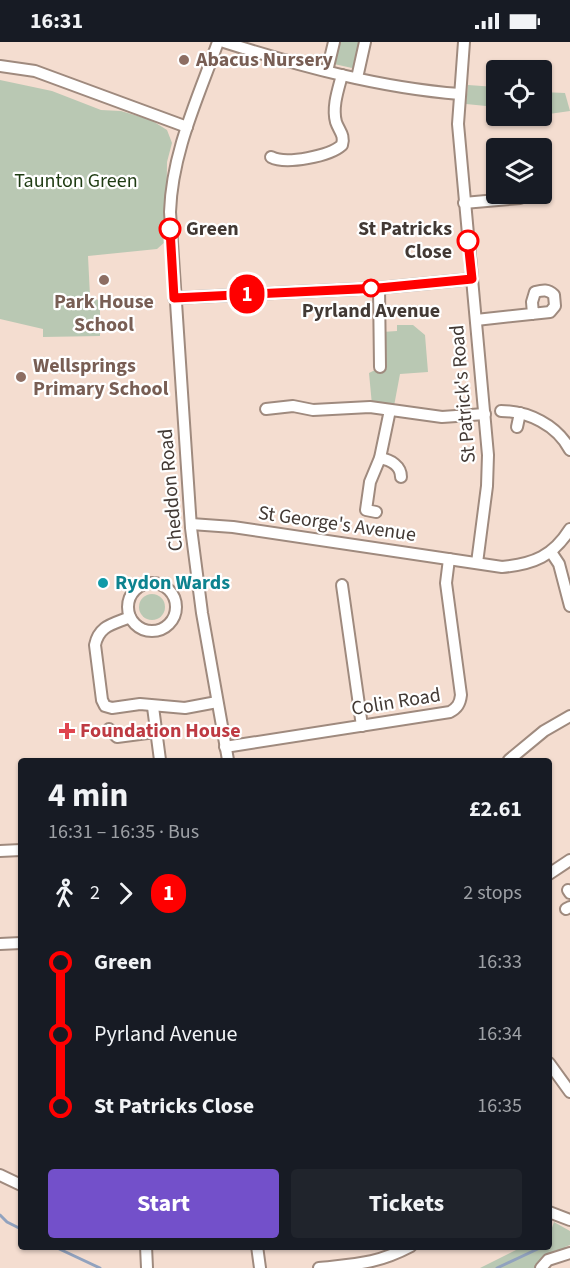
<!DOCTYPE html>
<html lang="en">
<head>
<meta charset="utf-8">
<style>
	:root { --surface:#171b24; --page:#20242c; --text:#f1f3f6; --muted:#9ea1a6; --accent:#7350ca }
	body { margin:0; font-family:"Source Sans 3",sans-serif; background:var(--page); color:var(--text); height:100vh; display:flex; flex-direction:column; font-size:22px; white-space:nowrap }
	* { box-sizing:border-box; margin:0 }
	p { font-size:20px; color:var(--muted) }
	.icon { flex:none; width:33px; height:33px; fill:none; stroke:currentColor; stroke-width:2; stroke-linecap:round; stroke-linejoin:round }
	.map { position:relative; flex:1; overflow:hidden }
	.drawer { position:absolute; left:18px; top:716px; width:534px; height:492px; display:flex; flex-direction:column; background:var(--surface); border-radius:6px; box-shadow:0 2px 4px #0004 }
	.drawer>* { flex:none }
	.badge { padding:0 12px; border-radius:20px; font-size:21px; line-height:39px }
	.tools { position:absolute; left:486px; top:18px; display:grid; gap:12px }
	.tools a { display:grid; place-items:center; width:66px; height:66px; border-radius:6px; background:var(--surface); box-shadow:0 2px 4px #0004; font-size:30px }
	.map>.badge { position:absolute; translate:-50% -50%; box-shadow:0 0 0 3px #fff }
	.legs { display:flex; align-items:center; gap:9px; height:66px; padding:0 30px; font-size:20px }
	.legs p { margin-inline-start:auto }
	.summary { display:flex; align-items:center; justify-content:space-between; height:102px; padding:0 30px }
	h1 { font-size:33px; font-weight:700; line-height:45px }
	.button { display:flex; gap:12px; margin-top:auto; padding:12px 30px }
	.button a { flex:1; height:69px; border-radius:6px; background:var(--accent); color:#fff; font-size:24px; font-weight:700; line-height:69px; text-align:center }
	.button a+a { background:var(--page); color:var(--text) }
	ul { padding:0 30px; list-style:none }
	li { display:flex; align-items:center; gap:21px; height:72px; font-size:22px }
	li i { display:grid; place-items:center; width:9px; height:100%; margin:0 8px; background:currentColor }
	li i::after { content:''; width:15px; height:15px; margin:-8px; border:4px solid; border-radius:50%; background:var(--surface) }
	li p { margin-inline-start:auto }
	li:first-child i { background:linear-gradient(#0000 50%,currentColor 0) }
	li:last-child i { background:linear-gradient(currentColor 50%,#0000 0) }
	.status { display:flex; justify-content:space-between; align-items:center; height:42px; padding:0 30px; background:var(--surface); direction:ltr }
	.status svg { height:16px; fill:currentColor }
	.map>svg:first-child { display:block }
	.green { fill:#b9c8b3 }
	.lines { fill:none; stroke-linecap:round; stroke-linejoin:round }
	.stream { stroke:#91a2be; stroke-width:3 }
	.street-casing { stroke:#9f8a7e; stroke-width:14 }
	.street { stroke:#fff; stroke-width:10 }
	.line-1-casing { stroke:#fff; stroke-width:14 }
	.line-1 { stroke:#f00; stroke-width:9 }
	.education-dot { fill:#8d6e63; stroke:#fff; stroke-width:2 }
	.stop-1-dot { fill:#fff; stroke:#f00; stroke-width:3 }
	.culture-dot { fill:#0f9aa8; stroke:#fff; stroke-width:2 }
	.health-dot { fill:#e0444e; stroke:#fff; stroke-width:2 }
	.labels { text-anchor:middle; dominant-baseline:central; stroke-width:4.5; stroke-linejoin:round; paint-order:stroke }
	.education-label { font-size:20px; font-weight:bold; fill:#785e54; stroke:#fff; text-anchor:start }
	.park-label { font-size:20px; fill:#1e3b12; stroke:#fff }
	.stop-label { font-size:20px; font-weight:bold; fill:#423934; stroke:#fff; text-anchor:start }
	.street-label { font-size:20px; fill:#423934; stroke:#fff }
	.culture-label { font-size:20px; font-weight:bold; fill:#0d838f; stroke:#fff; text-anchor:start }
	.health-label { font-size:20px; font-weight:bold; fill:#be3a42; stroke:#fff; text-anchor:start }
</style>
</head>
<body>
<div class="status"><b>16:31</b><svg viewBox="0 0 49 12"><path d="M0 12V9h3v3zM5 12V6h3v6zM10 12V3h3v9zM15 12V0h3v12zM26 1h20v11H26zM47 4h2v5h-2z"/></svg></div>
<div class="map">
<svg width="570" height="1226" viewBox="0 0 570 1226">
	<rect width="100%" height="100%" fill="#f4ddd0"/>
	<g class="green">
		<polygon points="337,0 362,0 356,22 352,26 334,22"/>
		<polygon points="0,38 52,49 101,68 121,69 151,78 167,88 172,101 167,120 166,199 157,207 88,214 90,254 93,257 100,258 100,294 43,295 43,287 0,277"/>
		<polygon points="468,43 496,45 496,65 466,62"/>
		<polygon points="542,50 565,51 570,69 542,73"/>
		<polygon points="397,283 413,283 425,293 428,330 400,332 394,364 372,363 369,331 381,325 382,290 397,289"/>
		<circle cx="152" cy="565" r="13"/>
		<polygon points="554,1180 570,1189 570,1203 565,1205 566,1208 541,1217 536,1226 480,1226 522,1205 549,1204 549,1194"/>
	</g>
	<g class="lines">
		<g class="stream">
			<polyline points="0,1173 7,1180 21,1187"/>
			<polyline points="549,1202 550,1202"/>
			<polyline points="53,1204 100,1226"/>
			<polyline points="497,1226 544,1204"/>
		</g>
		<g class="street-casing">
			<g id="street">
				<path d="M218,0C198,56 172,110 170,170L191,486L202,571L228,718"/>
				<path d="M224,0C300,24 380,46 460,52"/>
				<polyline points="464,0 458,82 488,413 487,444 477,521"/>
				<polyline points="0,24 35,29 187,85"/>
				<polyline points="327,29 334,0"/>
				<polyline points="357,36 365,0"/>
				<path d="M271,115C286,123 330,114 342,103C345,93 339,89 336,80C332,65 338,48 342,33"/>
				<polyline points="464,161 520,156"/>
				<polyline points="379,246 380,325"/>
				<polyline points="174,256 379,246 472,237"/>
				<path d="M476,278L550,270L555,264L554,253C548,247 543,248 535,250L532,260L533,272"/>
				<polyline points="266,367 293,364 313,368 370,365 442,375 485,372"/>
				<path d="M501,369C528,369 557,383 570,408"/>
				<polyline points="517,385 520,371"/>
				<path d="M380,416C391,418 401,424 401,435"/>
				<polyline points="376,470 366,468 370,440 380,416 390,368"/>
				<path d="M191,482L233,485L502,525C534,522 553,514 570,487"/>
				<polyline points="551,510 559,522 570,564"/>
				<circle cx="152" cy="565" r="24"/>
				<polyline points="342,543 362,684"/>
				<path d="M130,575C114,582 99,583 95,603L102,658L105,664L112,666L140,662L185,666L217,660"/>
				<polyline points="153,665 160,718"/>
				<polyline points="109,687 117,695 155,690"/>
				<path d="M225,705L450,670C457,666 460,662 461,653L446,541L449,517"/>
				<polyline points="509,718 544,689 570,674"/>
				<polyline points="0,809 21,808"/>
				<polyline points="549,832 570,818"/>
				<polyline points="568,848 570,851"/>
				<polyline points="566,867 570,865"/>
				<polyline points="0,902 21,901"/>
				<polyline points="549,1021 570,1050"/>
				<polyline points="0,1133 21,1143"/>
				<polyline points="549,1170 570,1178"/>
				<polyline points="146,1204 147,1226"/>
				<polyline points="257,1204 260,1226"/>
				<path d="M319,1226C356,1222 377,1222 411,1204"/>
				<polyline points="541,1226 548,1218 570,1211"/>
			</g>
		</g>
		<use href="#street" class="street"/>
	</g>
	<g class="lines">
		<g class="line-1-casing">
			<polyline id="line-1" points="170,187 174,256 379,246 472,237 468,199"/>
		</g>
		<use href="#line-1" class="line-1"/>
	</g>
	<g class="education-dot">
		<circle cx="184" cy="18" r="6"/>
		<circle cx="104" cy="238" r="6"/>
		<circle cx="21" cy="335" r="6"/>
	</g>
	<g class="stop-1-dot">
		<circle cx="170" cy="187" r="10"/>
		<circle cx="468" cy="199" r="10"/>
		<circle cx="371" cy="246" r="8"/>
	</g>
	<circle class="culture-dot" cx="103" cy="541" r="6"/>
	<path class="health-dot" d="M64 680h6v6h6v6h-6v6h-6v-6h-6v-6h6z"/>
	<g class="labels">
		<g class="education-label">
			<text x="196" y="18">Abacus Nursery</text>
			<text x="104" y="260" text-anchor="middle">Park House<tspan x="104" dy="23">School</tspan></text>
			<text x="33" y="324">Wellsprings<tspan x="33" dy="23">Primary School</tspan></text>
		</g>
		<g class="park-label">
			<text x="76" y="139">Taunton Green</text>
		</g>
		<g class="stop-label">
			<text x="186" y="187">Green</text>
			<text x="452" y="187" text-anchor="end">St Patricks<tspan x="452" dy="23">Close</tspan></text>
			<text x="371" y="269" text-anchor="middle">Pyrland Avenue</text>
		</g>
		<g class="street-label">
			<text transform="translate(463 352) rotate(-95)">St Patrick's Road</text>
			<text transform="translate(171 448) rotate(-95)">Cheddon Road</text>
			<text transform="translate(337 482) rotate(8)">St George's Avenue</text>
			<text transform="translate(396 660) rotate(-9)">Colin Road</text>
		</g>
		<g class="culture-label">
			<text x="115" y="541">Rydon Wards</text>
		</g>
		<g class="health-label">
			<text x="80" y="689">Foundation House</text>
		</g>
	</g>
</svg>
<div class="tools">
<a><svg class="icon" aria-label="locate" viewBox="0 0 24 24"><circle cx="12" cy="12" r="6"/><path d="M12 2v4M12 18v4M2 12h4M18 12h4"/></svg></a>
<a><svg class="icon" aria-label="layers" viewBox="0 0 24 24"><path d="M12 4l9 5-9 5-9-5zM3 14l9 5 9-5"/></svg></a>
</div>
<b class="badge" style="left:247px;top:252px;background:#f00;color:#fff">1</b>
<section class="drawer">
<div class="summary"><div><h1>4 min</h1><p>16:31 – 16:35 · Bus</p></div><b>£2.61</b></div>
<div class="legs"><svg class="icon" aria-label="walk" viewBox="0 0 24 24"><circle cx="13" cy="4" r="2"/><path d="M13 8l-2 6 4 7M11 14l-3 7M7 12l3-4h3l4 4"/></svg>2<svg class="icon" aria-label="forward" viewBox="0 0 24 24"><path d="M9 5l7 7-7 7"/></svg><b class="badge" style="background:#f00;color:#fff">1</b><p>2 stops</p></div>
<ul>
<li><i style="color:#f00"></i><b>Green</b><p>16:33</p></li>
<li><i style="color:#f00"></i><span>Pyrland Avenue</span><p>16:34</p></li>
<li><i style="color:#f00"></i><b>St Patricks Close</b><p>16:35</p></li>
</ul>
<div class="button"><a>Start</a><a>Tickets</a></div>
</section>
</div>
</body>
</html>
